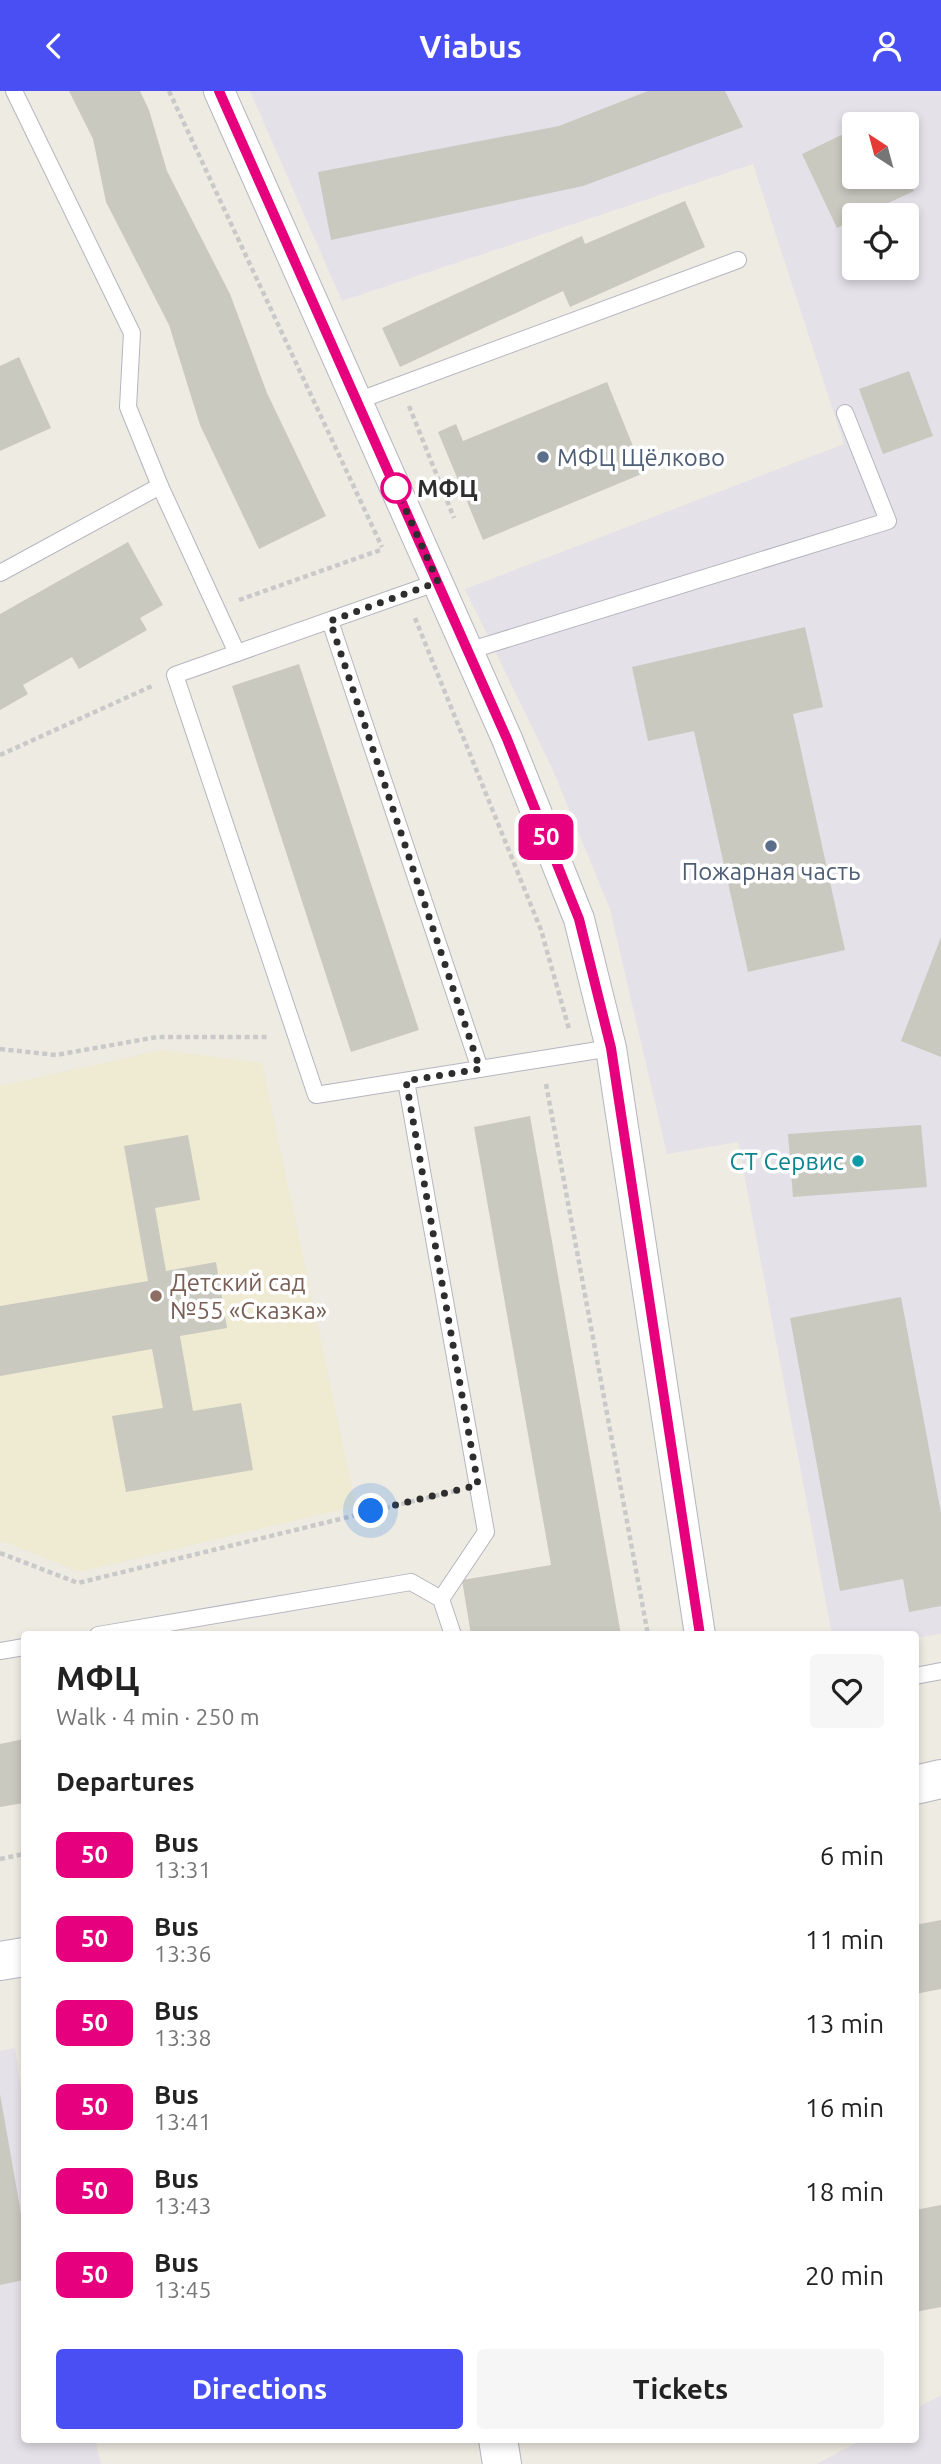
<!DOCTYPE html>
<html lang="en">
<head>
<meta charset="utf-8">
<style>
	:root { --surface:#fff; --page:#f6f6f6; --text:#222; --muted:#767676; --accent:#4a4ff3 }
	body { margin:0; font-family:Ubuntu,sans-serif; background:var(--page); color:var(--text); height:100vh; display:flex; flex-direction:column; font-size:26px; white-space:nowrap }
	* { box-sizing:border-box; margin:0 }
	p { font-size:23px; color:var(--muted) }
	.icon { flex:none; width:38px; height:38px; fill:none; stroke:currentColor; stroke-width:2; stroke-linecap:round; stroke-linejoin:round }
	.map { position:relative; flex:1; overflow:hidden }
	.panel { position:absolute; left:21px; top:1540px; width:898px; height:812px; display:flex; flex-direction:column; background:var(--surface); border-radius:7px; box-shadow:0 4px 10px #0003 }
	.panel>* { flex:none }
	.badge { padding:0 14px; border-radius:10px; font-size:24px; line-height:46px }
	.needle { width:46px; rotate:324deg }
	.tools { position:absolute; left:842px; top:21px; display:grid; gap:14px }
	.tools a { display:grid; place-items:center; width:77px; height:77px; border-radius:7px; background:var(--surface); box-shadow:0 4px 10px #0003; font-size:35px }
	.you { position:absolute; width:35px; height:35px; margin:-18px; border:5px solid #fff; border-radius:50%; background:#1a73e8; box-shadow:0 0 0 10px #1a73e833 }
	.map>.badge { position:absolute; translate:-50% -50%; box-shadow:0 0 0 4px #fff }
	h2 { padding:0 35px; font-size:26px; line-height:63px }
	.round { display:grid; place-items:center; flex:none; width:74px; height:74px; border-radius:7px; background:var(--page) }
	.headline { display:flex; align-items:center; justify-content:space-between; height:119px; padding:0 35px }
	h1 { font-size:33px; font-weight:600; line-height:52px }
	.primary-button { display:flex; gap:14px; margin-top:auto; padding:14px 35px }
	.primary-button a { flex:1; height:80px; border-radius:7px; background:var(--accent); color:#fff; font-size:28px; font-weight:600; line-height:80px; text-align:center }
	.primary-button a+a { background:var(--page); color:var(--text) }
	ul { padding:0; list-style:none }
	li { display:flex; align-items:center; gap:21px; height:84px; padding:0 35px }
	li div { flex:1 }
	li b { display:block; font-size:26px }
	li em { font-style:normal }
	li .badge { min-width:77px; font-weight:700; text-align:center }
	header { display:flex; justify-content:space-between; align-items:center; height:91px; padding:0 35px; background:var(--accent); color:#fff; font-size:32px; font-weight:600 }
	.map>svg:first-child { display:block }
	.industrial { fill:#e4e1e8; fill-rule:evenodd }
	.education { fill:#efead2 }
	.building { fill:#cac9c0 }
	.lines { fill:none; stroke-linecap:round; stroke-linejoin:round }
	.lane-casing { stroke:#b5b5c0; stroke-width:18 }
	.street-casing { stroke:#b5b5c0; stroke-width:32 }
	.secondary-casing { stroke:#b5b5c0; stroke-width:40 }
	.path { stroke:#c9c9c9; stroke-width:4.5; stroke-dasharray:5 3.5; stroke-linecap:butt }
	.lane { stroke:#fff; stroke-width:16 }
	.street { stroke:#fff; stroke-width:30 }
	.secondary { stroke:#fff; stroke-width:38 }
	.line-casing { stroke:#fff; stroke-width:16 }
	.line { stroke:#e6007e; stroke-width:10 }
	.walk { stroke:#2e2e2e; stroke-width:7; stroke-dasharray:0 12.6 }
	.service-dot { fill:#5c6f8a; stroke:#fff; stroke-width:2.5 }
	.stop-dot { fill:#fff; stroke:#e6007e; stroke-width:3.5 }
	.culture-dot { fill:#0f9aa8; stroke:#fff; stroke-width:2.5 }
	.education-dot { fill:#8d6e63; stroke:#fff; stroke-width:2.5 }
	.labels { text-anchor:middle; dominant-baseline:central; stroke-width:7; stroke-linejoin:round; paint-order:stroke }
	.service-label { font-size:24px; fill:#4e5e75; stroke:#fff; text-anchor:start }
	.stop-label { font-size:24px; font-weight:bold; fill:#2e2e2e; stroke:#fff; text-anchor:start }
	.culture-label { font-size:24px; fill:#0d838f; stroke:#fff; text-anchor:end }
	.education-label { font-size:24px; fill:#785e54; stroke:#fff; text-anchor:start }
</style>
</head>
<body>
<header><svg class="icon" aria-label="back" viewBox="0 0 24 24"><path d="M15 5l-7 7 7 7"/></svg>Viabus<svg class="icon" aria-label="person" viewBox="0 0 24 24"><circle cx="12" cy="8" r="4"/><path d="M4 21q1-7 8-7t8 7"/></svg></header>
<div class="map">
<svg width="941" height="2373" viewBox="0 0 941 2373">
	<rect width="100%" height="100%" fill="#eeebe2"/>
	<g class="industrial">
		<path d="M250,0H941V1543L915,1547V1544L832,1543L738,1051L667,1063L610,818L552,677L465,498L844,353L753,73L342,210ZM854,33H906V86H854ZM854,124H906V177H854Z"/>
		<polygon points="15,1957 24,2021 24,2348 95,2349 101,2373 0,2373 0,1960"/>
		<polygon points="941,2304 941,2373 817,2373 861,2349 915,2348 915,2318"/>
	</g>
	<polygon class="education" points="162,959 262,972 356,1415 79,1481 6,1451 0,1452 0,995"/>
	<g class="building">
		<polygon points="69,0 140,0 149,19 167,80 230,203 267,302 326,425 259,458 200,334 169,234 106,111 93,48"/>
		<polygon points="648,0 725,0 743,36 583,95 331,149 318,81 559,35"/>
		<polygon points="854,38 854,86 907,86 914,100 863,124 854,124 854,129 837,137 802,63"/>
		<polygon points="685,110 705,156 570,216 563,200 400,276 382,237 582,145 585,153"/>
		<polygon points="19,266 51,337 0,360 0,275"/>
		<polygon points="909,280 933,345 883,363 859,298"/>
		<polygon points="607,291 644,382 483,449 438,341 456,333 463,350"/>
		<polygon points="128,451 163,514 140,527 147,539 79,578 72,566 23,594 28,603 0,619 0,523"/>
		<polygon points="805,536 823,616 793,623 845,859 748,881 694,640 648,650 632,576"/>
		<polygon points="299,573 419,939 351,961 232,595"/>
		<polygon points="941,846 941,966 901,950"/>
		<polygon points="530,1025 621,1544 471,1544 462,1489 551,1474 474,1036"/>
		<polygon points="921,1034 927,1096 793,1106 788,1043"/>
		<polygon points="188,1044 200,1109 155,1117 166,1180 216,1171 227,1237 180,1245 193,1320 241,1312 253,1379 126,1401 112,1325 163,1317 152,1258 0,1285 0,1215 148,1190 124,1055"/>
		<polygon points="901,1206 941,1422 941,1515 909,1521 903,1488 840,1500 790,1227"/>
		<polygon points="24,1648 24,1712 0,1716 0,1653"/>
		<polygon points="941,1829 941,1898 915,1903 915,1834"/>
		<polygon points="0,2003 24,2140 24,2189 0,2194"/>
		<polygon points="941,2114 941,2216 915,2221 915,2119"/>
	</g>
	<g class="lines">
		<g class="lane-casing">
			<g id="lane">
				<polyline points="14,0 132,242 128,316 160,395 237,562"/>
				<polyline points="357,310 738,169"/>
				<polyline points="0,482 160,395"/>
				<polyline points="438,491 175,584 316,1004 611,957"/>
				<polyline points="330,530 480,978"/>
				<polyline points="468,560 888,430 845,322"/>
				<polyline points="406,990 486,1441 441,1508"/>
				<polyline points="98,1544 411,1491 441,1508 453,1544"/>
				<polyline points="0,1560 24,1556"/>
				<polyline points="915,1585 941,1580"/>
			</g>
		</g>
		<g class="street-casing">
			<polyline id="street" points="219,0 507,648 579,828 611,957 700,1544"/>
		</g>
		<g class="secondary-casing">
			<g id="secondary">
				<polyline points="915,1694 941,1688"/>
				<polyline points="0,1870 24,1866"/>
				<polyline points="498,2348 502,2373"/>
			</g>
		</g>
		<g class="path">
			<polyline points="169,0 382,456"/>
			<polyline points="409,315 454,427"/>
			<polyline points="239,509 383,458"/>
			<polyline points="415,527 541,839 569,938"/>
			<polyline points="0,664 152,595"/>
			<polyline points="0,958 56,964 157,946 270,946"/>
			<polyline points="546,993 648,1544"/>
			<polyline points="0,1462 78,1492 455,1400"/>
			<polyline points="0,1768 24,1763"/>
		</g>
		<use href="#lane" class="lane"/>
		<use href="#street" class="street"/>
		<use href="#secondary" class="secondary"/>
	</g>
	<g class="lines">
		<g class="line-casing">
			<polyline id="line" points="219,0 507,648 579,828 611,957 700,1544"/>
		</g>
		<use href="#line" class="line"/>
		<polyline class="walk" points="371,1420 478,1394 406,990 480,978 330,530 438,491 396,397"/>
	</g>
	<g class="service-dot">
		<circle cx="543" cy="366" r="7"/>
		<circle cx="771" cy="755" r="7"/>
	</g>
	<circle class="stop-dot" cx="396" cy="397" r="14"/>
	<circle class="culture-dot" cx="858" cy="1070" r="7"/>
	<circle class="education-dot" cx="156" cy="1205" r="7"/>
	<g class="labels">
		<g class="service-label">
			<text x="557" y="366">МФЦ Щёлково</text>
			<text x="771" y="780" text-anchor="middle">Пожарная часть</text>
		</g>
		<g class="stop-label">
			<text x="417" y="397">МФЦ</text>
		</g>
		<g class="culture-label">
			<text x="844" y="1070">СТ Сервис</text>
		</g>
		<g class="education-label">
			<text x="170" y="1191">Детский сад<tspan x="170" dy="28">№55 «Сказка»</tspan></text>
		</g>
	</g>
</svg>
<div class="tools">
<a><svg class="needle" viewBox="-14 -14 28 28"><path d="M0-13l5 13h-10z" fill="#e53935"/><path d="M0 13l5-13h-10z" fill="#767676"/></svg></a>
<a><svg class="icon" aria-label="locate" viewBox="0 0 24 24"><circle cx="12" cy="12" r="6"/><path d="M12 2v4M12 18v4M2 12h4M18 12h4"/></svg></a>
</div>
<div class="you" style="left:371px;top:1420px"></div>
<b class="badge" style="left:546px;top:746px;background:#e6007e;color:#fff">50</b>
<section class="panel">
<div class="headline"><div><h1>МФЦ</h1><p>Walk · 4 min · 250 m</p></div><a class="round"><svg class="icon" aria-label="heart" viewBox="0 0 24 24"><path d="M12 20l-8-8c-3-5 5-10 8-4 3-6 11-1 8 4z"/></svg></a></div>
<h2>Departures</h2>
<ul>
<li><span class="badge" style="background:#e6007e;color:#fff">50</span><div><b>Bus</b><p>13:31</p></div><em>6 min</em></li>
<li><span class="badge" style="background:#e6007e;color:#fff">50</span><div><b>Bus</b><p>13:36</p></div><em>11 min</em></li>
<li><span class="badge" style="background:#e6007e;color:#fff">50</span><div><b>Bus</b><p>13:38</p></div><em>13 min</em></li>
<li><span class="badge" style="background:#e6007e;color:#fff">50</span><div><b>Bus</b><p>13:41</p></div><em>16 min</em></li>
<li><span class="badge" style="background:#e6007e;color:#fff">50</span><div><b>Bus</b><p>13:43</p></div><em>18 min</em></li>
<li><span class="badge" style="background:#e6007e;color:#fff">50</span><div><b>Bus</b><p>13:45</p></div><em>20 min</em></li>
</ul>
<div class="primary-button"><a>Directions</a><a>Tickets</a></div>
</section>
</div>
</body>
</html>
